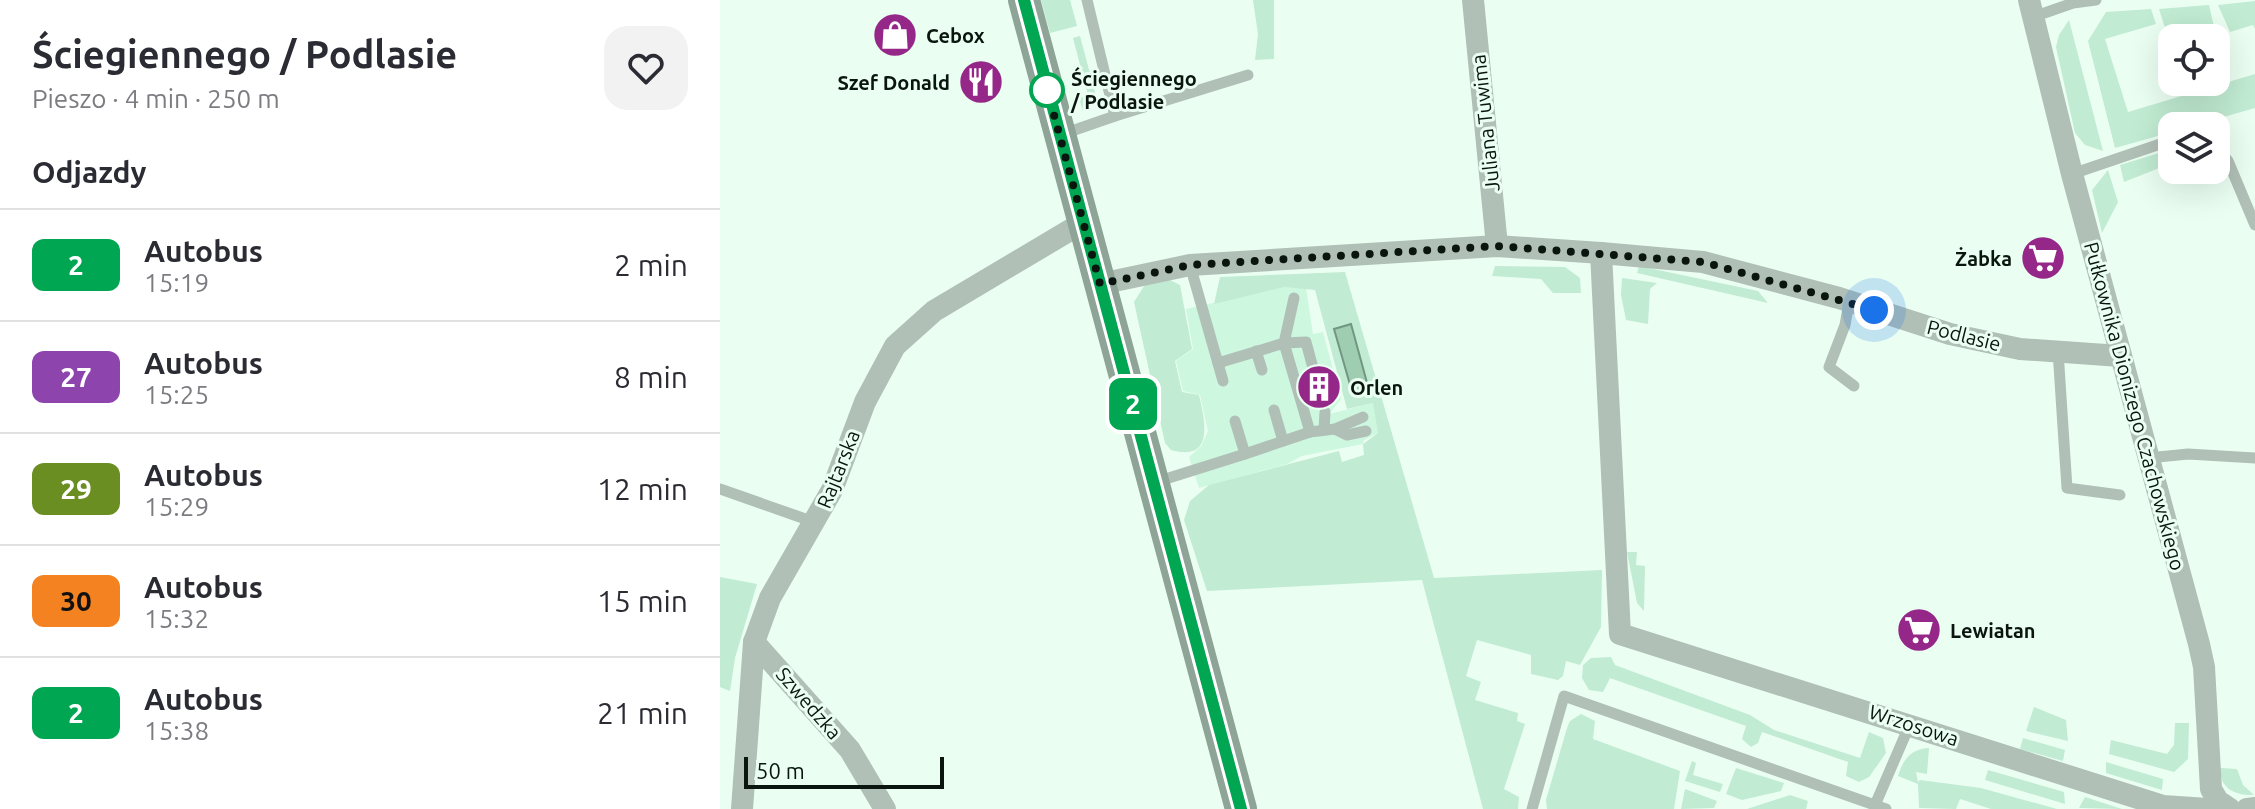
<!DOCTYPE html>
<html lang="pl">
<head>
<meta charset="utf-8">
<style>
	:root { --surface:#fff; --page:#f2f2f3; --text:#2b2b33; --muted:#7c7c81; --line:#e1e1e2 }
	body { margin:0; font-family:Ubuntu,sans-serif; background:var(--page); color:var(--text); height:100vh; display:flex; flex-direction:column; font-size:30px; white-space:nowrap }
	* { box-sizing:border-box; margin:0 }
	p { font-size:26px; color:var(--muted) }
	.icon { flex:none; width:44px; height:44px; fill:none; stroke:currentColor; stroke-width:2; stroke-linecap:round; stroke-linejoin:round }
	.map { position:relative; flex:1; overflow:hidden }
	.sheet { display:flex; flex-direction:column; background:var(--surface); width:720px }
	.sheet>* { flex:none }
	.badge { padding:0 16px; border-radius:12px; font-size:28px; line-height:52px }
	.tools { position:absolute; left:1438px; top:24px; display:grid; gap:16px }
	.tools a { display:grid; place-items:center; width:72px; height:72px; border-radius:16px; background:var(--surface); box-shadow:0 8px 32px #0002; font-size:40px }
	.scale { position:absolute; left:24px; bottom:20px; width:200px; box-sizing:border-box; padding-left:8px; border:4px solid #09150e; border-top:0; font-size:22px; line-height:28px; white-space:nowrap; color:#09150e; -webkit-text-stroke:6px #eafff2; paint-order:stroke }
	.you { position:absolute; width:40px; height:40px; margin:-20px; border:6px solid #fff; border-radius:50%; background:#1a73e8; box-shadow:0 0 0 12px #1a73e833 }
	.map>.badge { position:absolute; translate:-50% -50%; box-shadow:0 0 0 4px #fff }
	h2 { padding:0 32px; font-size:30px; line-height:72px }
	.round { display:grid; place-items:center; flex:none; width:84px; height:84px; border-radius:24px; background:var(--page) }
	.headline { display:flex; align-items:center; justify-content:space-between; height:136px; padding:0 32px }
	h1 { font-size:38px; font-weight:600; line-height:60px }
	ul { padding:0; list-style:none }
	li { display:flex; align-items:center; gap:24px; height:112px; padding:0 32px; border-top:2px solid var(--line) }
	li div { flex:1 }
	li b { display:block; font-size:30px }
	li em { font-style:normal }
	li .badge { min-width:88px; font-weight:700; text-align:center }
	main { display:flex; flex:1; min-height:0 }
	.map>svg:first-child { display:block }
	.built { fill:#cdf8df }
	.green { fill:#c1ebd2 }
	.water { fill:#9ecdb2; stroke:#719681; stroke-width:2 }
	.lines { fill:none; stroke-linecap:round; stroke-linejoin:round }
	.lane { stroke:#b1c0b7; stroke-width:11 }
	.street { stroke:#b1c0b7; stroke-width:22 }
	.secondary { stroke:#8ea497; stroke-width:32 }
	.line-casing { stroke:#fff; stroke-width:18 }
	.line { stroke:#00a651; stroke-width:12 }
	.walk { stroke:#09150e; stroke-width:8; stroke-dasharray:0 14.4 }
	.stop-dot { fill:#fff; stroke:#00a651; stroke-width:4 }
	.labels { text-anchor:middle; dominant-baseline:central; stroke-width:6; stroke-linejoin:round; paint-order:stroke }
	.poi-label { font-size:20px; font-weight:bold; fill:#09150e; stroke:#eafff2; text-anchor:start }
	.stop-label { font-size:20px; font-weight:bold; fill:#09150e; stroke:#eafff2; text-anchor:start }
	.street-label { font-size:20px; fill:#09150e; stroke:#eafff2 }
</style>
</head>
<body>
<main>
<section class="sheet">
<div class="headline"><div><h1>Ściegiennego / Podlasie</h1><p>Pieszo · 4 min · 250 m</p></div><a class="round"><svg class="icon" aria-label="heart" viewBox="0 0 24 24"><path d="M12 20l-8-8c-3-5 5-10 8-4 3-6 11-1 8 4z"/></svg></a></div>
<h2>Odjazdy</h2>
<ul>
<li><span class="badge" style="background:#00a651;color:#fff">2</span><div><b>Autobus</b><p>15:19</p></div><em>2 min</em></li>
<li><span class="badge" style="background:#8e44ad;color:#fff">27</span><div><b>Autobus</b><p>15:25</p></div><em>8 min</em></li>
<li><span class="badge" style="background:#6b8e23;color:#fff">29</span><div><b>Autobus</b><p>15:29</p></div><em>12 min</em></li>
<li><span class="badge" style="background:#f58220;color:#111">30</span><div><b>Autobus</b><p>15:32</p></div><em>15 min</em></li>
<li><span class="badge" style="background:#00a651;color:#fff">2</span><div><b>Autobus</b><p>15:38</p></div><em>21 min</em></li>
</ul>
</section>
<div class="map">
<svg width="1535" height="809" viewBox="0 0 1535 809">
	<rect width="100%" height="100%" fill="#eafff2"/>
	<polygon class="built" points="565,287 586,288 593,334 603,332 621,399 609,414 653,403 660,432 644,440 643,444 582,456 567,464 479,488 469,457 481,446 488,431 480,395 463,391 456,361 473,349 466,309"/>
	<g class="green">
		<polygon points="321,0 350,0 357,26 330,33"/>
		<polygon points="533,0 554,0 554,59 535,60 538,34"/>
		<polygon points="1535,1 1535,29 1533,25 1510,32 1498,5"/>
		<polygon points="1489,5 1496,36 1452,38 1452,50 1439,9"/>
		<polygon points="1431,9 1436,24 1385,39 1408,112 1535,74 1535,108 1472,126 1452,126 1452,132 1395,148 1368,41 1386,12"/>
		<polygon points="1349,20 1383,151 1365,145 1355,133 1336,47 1339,35"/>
		<polygon points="360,36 377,100 366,111 363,111 359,98 368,95 353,38"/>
		<polygon points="1452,149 1452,163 1404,182 1400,165"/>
		<polygon points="1388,170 1398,202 1382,233 1372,190"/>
		<polygon points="775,266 845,267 860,278 861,293 833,293 821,279 772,276"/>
		<polygon points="919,266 1038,291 1048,303 917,273"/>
		<polygon points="625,272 714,578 882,570 881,627 860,665 846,661 843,676 838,680 811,674 811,655 757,640 746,676 761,682 755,700 798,713 797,721 805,724 784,789 799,797 798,809 763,809 702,580 487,591 464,520 470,501 489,485 619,451 622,462 644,455 643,444 658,433 653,403 627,409 595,290 565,287 494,304 500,277"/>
		<polygon points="902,278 937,283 930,289 928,324 906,320 901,295"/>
		<path d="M450,280L460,285L472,349L455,361L462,392L479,395C485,421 495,462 451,450L445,443L414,302L426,283Z"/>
		<polygon points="907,552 917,552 916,565 925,566 924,611 917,603"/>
		<polygon points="0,577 37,584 15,658 10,691 0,687"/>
		<polygon points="891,657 895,665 1030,715 1054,730 1140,758 1149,732 1163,738 1166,753 1149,777 1139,782 1126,776 1128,762 1042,732 1038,743 1031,747 1022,739 1026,726 890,678 883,692 869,690 862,678 863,665 871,658"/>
		<polygon points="1314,707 1346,720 1348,741 1306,731"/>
		<polygon points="861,714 875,721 873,739 960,771 954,809 827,809 826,800 847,728 850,721"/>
		<polygon points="1455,723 1469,723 1468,759 1454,772 1389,754 1391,740 1447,754 1454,745"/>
		<polygon points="1303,738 1345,750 1343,761 1300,749"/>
		<path d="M1209,748L1207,774L1196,772L1198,782L1200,780L1261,788L1337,809H1271L1240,799L1236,809L1199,808L1198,784L1178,776C1183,760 1190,749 1209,748Z"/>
		<polygon points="972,761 976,763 973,775 1003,784 1000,792 965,781"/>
		<polygon points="1386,762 1443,779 1442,790 1386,773"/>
		<polygon points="1016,768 1064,783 1061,791 1022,800 1006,794"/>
		<path d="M1501,768L1517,769L1523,785L1534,795C1516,796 1498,788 1501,768Z"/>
		<polygon points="1268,770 1344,792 1345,804 1265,780"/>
		<polygon points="965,789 997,801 994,808 961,809"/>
		<polygon points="1070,795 1088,801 1086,809 1027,809"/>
		<polygon points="1365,797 1402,809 1359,808"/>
	</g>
	<polygon class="water" points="631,324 649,390 633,395 614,329"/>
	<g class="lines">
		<g class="lane">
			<polyline points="1313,17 1353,3 1376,0"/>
			<polyline points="395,116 528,75"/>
			<polyline points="343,134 395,116 367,0"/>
			<polyline points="1496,145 1508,161 1535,225"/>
			<polyline points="1352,174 1452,140"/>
			<polyline points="470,265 503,381"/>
			<polyline points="574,298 564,343 586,342 593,368"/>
			<polyline points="1129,302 1125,325 1109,367 1134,386"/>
			<polyline points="536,351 542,370"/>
			<polyline points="1338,351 1347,488 1400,495"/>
			<polyline points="498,363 564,343 590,432 525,454"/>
			<polyline points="554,410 563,441"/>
			<polyline points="615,429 627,435 646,431"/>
			<polyline points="604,430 605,412"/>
			<polyline points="590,432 615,429 643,417"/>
			<polyline points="1428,458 1468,454 1535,458"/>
			<polyline points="436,482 525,454 515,421"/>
			<polyline points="0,489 94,522"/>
			<polyline points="1155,805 1190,724"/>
			<polyline points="812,809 844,696 1166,809"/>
		</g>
		<g class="street">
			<polyline points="753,0 777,246"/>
			<polyline points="1309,0 1352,174 1479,644 1484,667 1491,789 1498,801 1510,809"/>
			<polyline points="881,253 900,634 1443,806 1488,809"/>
			<polyline points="380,284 470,265 777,246 881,253 983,262 1119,298 1230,334 1300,349 1400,356"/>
			<polyline points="34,642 130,750 165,809"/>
			<polyline points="22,809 34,642 50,598 112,490 145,402 175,346 214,311 362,223"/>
			<polyline points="1527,809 1535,808"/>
		</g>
		<polyline class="secondary" points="304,0 521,809"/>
	</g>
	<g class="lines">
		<g class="line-casing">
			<polyline id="line" points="304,0 521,809"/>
		</g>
		<use href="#line" class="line"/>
		<polyline class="walk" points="327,90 325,82 380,284 470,265 777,246 983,262 1154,310"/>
	</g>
	<defs>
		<g id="shop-disc" transform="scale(2.3)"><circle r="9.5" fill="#952788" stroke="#eafff2"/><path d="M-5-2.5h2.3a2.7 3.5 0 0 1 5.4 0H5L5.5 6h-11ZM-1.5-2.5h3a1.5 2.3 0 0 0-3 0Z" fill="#fff"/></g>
		<g id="restaurant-disc" transform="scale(2.3)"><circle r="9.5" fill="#952788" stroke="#eafff2"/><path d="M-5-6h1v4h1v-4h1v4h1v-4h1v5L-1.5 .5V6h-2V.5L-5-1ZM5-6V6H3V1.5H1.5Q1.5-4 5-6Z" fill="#fff"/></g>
		<g id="supermarket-disc" transform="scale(2.3)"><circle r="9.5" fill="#952788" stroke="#eafff2"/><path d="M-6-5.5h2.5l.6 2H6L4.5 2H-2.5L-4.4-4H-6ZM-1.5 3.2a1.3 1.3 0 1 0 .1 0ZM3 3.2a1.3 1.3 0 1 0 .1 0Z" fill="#fff"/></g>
		<g id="building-disc" transform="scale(2.3)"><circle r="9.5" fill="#952788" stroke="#eafff2"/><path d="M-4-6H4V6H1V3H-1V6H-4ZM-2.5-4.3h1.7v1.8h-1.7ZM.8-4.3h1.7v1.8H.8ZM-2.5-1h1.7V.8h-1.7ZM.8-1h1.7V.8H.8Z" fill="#fff"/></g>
	</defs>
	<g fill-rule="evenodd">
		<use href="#shop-disc" x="175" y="35"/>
		<use href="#restaurant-disc" x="261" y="82"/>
		<use href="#supermarket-disc" x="1323" y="258"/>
		<use href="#building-disc" x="599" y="387"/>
		<use href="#supermarket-disc" x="1199" y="630"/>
	</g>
	<circle class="stop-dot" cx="327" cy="90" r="16"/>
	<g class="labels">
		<g class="poi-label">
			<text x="206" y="35">Cebox</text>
			<text x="230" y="82" text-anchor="end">Szef Donald</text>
			<text x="1292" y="258" text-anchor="end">Żabka</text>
			<text x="630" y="387">Orlen</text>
			<text x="1230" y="630">Lewiatan</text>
		</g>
		<g class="stop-label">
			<text x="351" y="78">Ściegiennego<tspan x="351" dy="23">/ Podlasie</tspan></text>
		</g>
		<g class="street-label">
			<text transform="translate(765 123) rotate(-96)">Juliana Tuwima</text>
			<text transform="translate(1244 335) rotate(14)">Podlasie</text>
			<text transform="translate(1415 406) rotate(75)">Pułkownika Dionizego Czachowskiego</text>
			<text transform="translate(118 469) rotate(-68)">Rajtarska</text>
			<text transform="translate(89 703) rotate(49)">Szwedzka</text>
			<text transform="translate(1194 725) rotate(18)">Wrzosowa</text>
		</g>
	</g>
</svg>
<div class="tools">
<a><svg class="icon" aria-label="locate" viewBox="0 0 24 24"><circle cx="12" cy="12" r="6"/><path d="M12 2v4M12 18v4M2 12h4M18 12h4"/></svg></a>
<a><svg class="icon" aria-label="layers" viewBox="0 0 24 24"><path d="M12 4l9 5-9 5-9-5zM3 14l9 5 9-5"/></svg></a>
</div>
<div class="scale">50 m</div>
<div class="you" style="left:1154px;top:310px"></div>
<b class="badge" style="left:413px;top:404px;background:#00a651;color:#fff">2</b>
</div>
</main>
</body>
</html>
